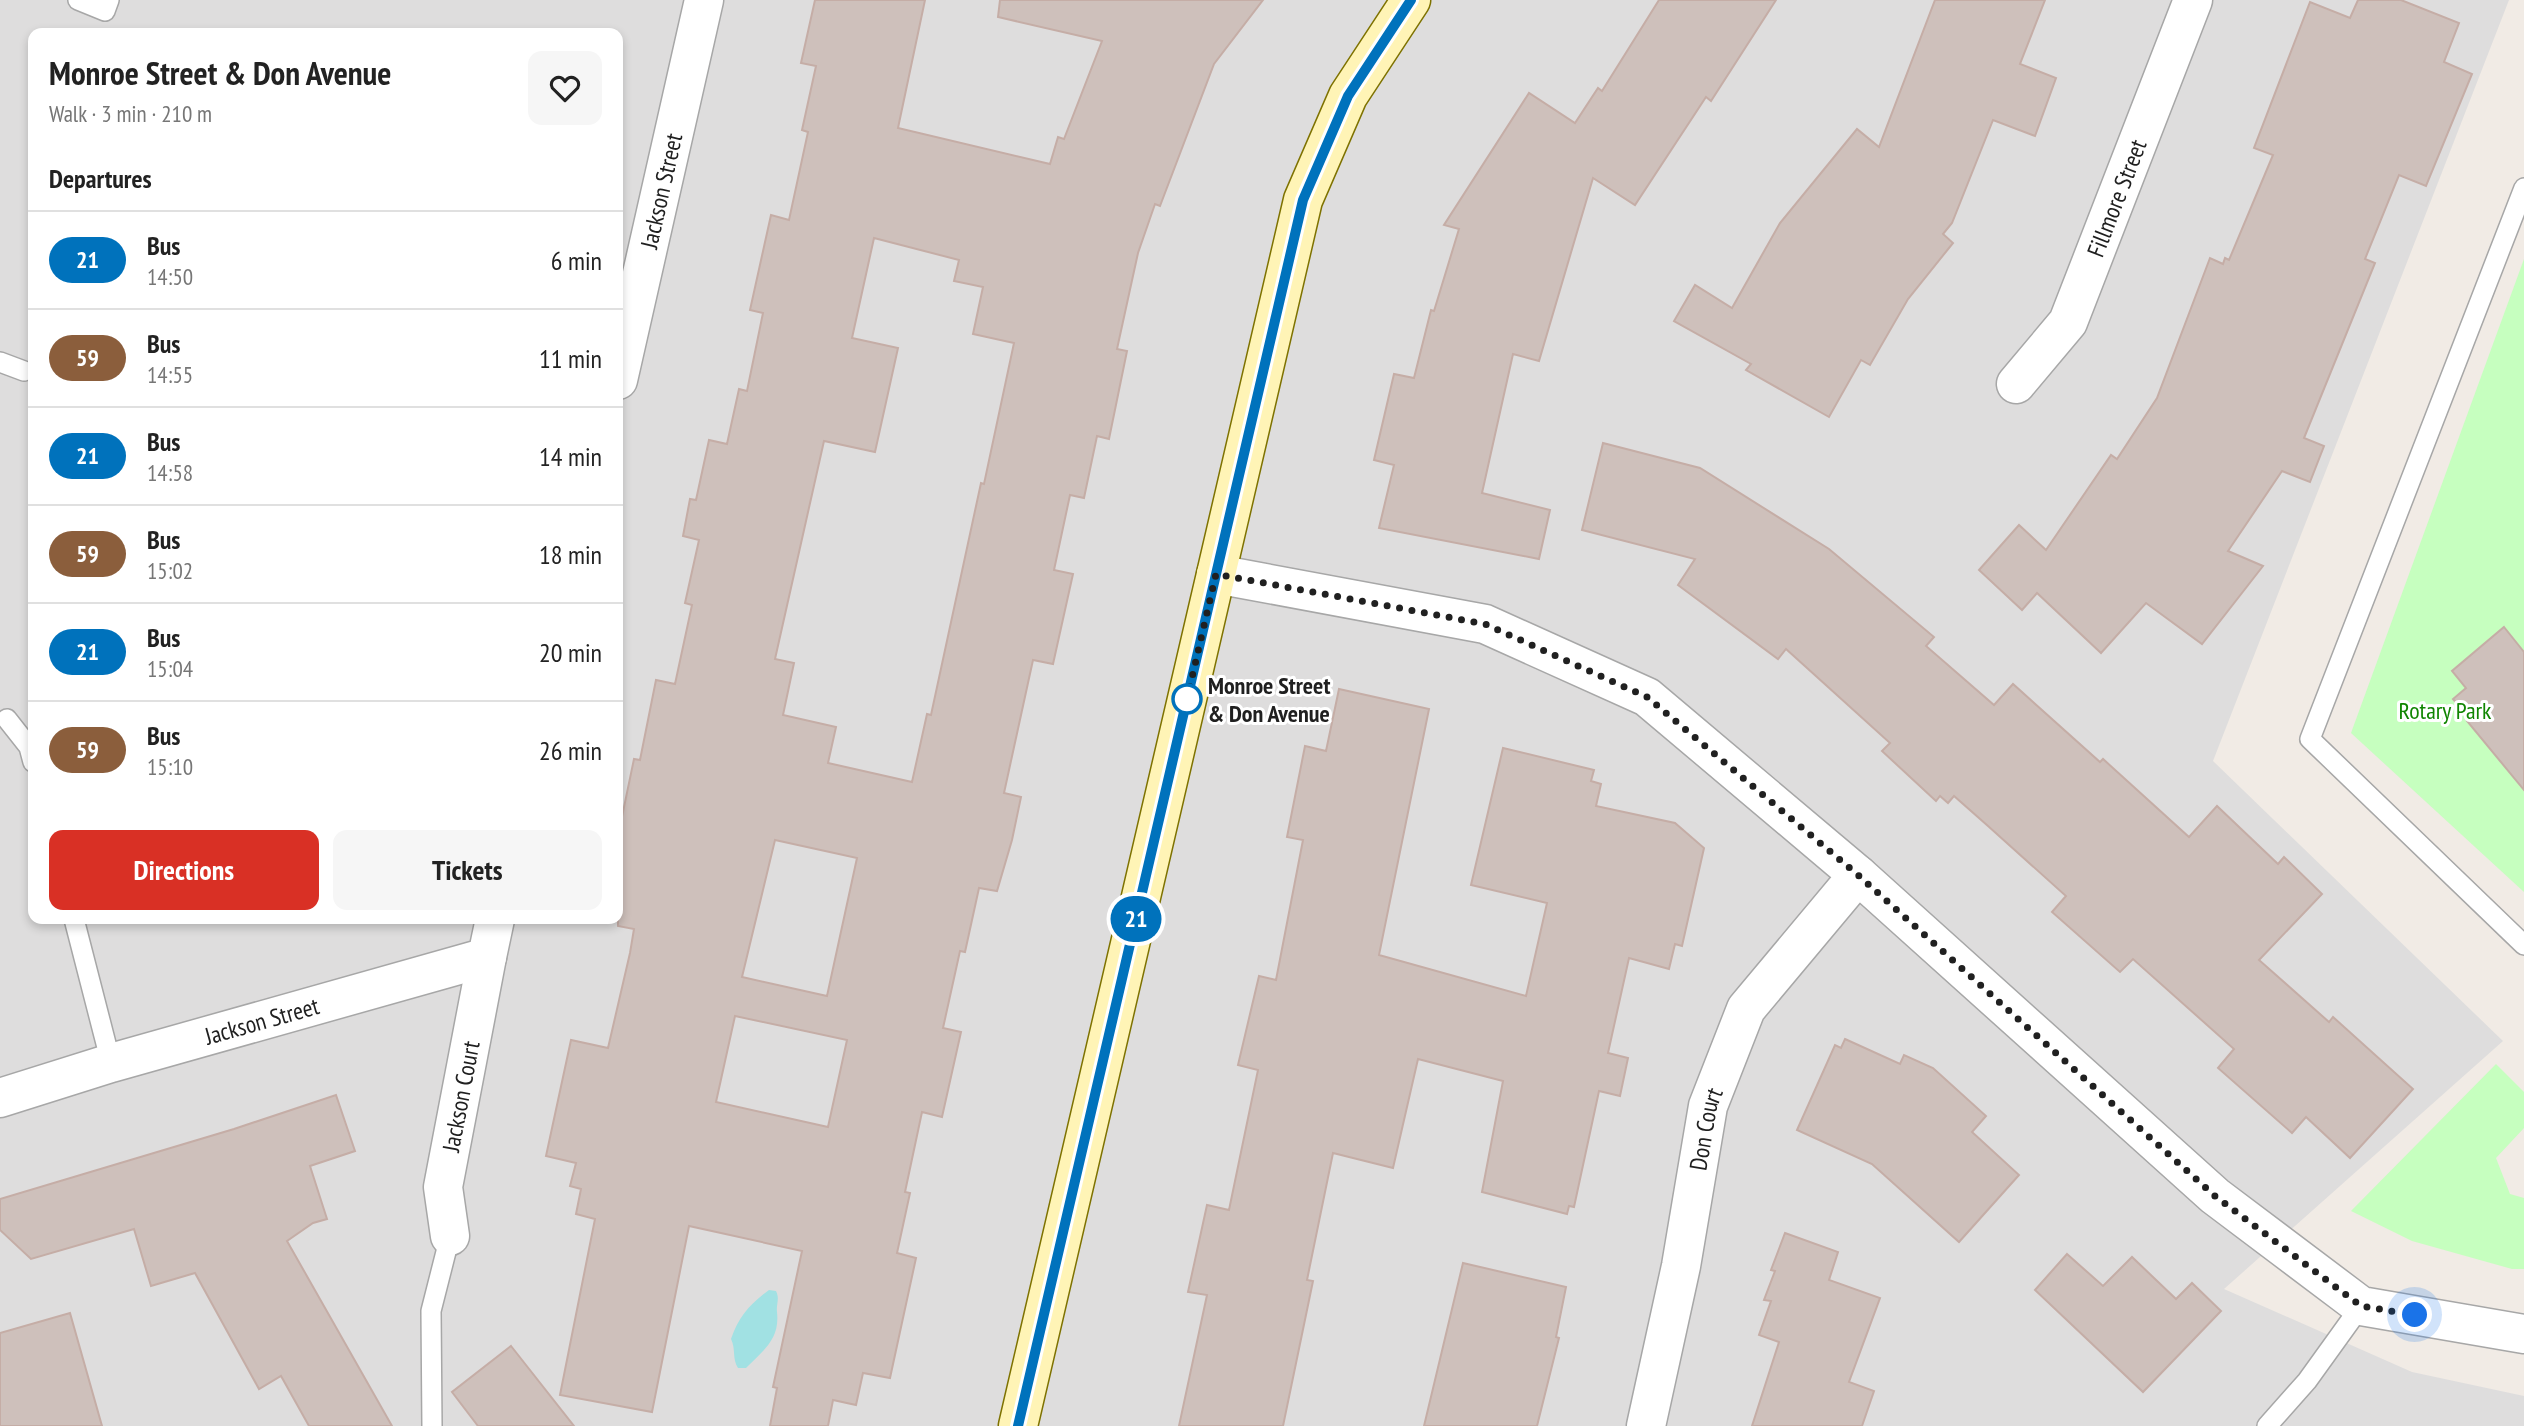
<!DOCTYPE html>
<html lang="en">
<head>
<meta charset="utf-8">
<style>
	:root { --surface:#fff; --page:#f6f6f6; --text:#222; --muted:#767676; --line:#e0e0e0; --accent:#d93025 }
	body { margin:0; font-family:"PT Sans Narrow",sans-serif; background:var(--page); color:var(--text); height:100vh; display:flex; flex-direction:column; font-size:26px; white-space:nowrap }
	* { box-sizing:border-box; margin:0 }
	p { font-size:23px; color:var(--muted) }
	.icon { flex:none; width:38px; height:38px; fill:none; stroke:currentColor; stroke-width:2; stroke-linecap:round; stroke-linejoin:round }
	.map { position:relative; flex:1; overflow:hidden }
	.panel { position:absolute; left:28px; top:28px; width:595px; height:896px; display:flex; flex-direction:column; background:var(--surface); border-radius:14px; box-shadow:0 4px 10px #0003 }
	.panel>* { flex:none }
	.badge { padding:0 14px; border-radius:23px; font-size:24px; line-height:46px }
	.you { position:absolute; width:35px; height:35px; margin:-18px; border:5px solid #fff; border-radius:50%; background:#1a73e8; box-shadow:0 0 0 10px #1a73e833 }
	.map>.badge { position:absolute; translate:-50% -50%; box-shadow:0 0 0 4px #fff }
	h2 { padding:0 21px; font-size:26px; line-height:63px }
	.round { display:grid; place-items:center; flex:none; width:74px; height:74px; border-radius:14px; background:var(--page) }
	.overview { display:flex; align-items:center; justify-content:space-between; height:119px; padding:0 21px }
	h1 { font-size:33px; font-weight:800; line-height:52px }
	.primary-button { display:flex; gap:14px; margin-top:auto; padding:14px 21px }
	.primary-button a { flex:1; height:80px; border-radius:14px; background:var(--accent); color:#fff; font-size:28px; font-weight:800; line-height:80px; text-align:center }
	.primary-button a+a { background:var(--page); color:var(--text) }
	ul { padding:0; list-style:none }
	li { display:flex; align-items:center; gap:21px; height:98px; padding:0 21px; border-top:2px solid var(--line) }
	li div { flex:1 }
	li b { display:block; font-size:26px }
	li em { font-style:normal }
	li .badge { min-width:77px; font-weight:700; text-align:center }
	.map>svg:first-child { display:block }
	.residential { fill:#dedddd; fill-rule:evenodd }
	.park { fill:#c6ffbf }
	.water { fill:#a1e1e3 }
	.building { fill:#cec0bb; stroke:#c5ada6; stroke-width:2; fill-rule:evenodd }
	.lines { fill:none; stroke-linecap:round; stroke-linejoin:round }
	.service-casing { stroke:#a7a7a7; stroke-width:22 }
	.minor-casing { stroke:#a7a7a7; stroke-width:41 }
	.secondary-casing { stroke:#7e7200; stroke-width:41 }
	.service { stroke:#fff; stroke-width:19 }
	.minor { stroke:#fff; stroke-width:38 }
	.secondary { stroke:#fff4b6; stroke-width:38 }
	.line-casing { stroke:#fff; stroke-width:16 }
	.line { stroke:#0072bc; stroke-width:10 }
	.walk { stroke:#202020; stroke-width:7; stroke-dasharray:0 12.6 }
	.stop-dot { fill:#fff; stroke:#0072bc; stroke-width:3.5 }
	.labels { text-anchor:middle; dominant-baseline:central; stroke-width:6; stroke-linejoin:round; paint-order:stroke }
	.street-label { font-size:24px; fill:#202020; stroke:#fff }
	.stop-label { font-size:24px; font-weight:bold; fill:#202020; stroke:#fff; text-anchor:start }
	.park-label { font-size:24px; fill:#108501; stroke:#fff }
</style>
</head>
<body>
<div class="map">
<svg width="2524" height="1426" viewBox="0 0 2524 1426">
	<rect width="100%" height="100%" fill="#f1ebe5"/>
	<path class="residential" d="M0,0H2509L2213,761L2503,1041L2224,1289L2412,1372L2524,1396V1426H0ZM33,33H618V919H33Z"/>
	<g class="park">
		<polygon points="2524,259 2524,892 2351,733"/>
		<polygon points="2496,1064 2524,1092 2524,1128 2496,1158 2510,1194 2524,1198 2524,1269 2512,1269 2412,1241 2351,1211"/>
	</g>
	<path class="water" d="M769,1290L776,1291C780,1299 776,1304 777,1312C780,1339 764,1350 746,1368H738C732,1359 736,1349 731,1339C739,1316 750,1304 769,1290Z"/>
	<g class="building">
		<path d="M815,0H925L898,128L1050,164L1058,137L1064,139L1102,41L998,17L1000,0H1263L1214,64L1160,206L1155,204L1138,253L1117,349L1127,351L1109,439L1097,436L1084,498L1070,495L1054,570L1073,574L1053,664L1033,660L1004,793L1021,797L1012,840L997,891L979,888L965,952L960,951L943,1028L961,1032L942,1117L922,1112L905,1192L910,1193L897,1253L916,1258L890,1378L863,1373L856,1405L833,1400L828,1426H770L777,1388L773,1387L802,1251L689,1226L652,1412L560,1395L595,1219L576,1214L581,1189L570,1186L576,1163L546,1156L571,1040L608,1048L630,953L634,929L618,926V836L634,759L640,760L656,680L675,684L692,605L685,603L699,540L683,536L690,499L696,500L709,440L727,444L739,389L747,391L763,313L750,310L771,215L789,220L808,132L802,130L816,66L801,63ZM874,238L959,260L954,281L983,287L973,334L1014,343L984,484L981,483L931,715L927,714L912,782L828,763L836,727L783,715L794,663L775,659L824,441L875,452L898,348L852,338ZM775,840L857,858L827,996L742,977ZM735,1016L847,1040L828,1127L716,1102Z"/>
		<polygon points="1659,0 1776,0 1711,101 1706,97 1635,205 1593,178 1539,361 1513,354 1482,493 1550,510 1539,559 1379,528 1394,465 1374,460 1394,374 1414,378 1431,310 1434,311 1459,229 1444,225 1529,93 1575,123 1598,88 1602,91"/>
		<polygon points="1935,0 2045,0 2020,64 2056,78 2035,136 1993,120 1952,223 1943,234 1953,243 1908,299 1870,365 1861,360 1829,417 1746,370 1751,364 1674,321 1695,285 1732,308 1780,223 1857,129 1879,147"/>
		<polygon points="2358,0 2401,0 2459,23 2444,62 2472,74 2426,186 2399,175 2365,259 2375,263 2304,438 2324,446 2310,482 2282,471 2228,551 2263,566 2202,644 2146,603 2101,653 2037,593 2022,610 1979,570 2019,525 2046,550 2111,455 2117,459 2157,398 2210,258 2223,264 2225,258 2229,260 2273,155 2254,148 2310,2 2350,18"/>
		<polygon points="1603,443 1700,468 1829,549 1934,637 1926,646 1994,705 2013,684 2100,762 2103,759 2189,837 2217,806 2278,864 2284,857 2322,894 2259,960 2329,1022 2333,1017 2413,1089 2350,1158 2306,1117 2292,1133 2218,1068 2234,1049 2133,959 2120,972 2052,912 2066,896 1988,826 1954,796 1948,803 1940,796 1936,801 1882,751 1890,743 1786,649 1778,659 1678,585 1695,559 1582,530"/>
		<polygon points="2504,627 2524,652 2524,790 2467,721 2470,719 2453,699 2466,688 2452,671"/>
		<polygon points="1339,689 1429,709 1379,955 1526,996 1547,903 1471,885 1503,748 1594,770 1591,781 1601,784 1596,806 1675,823 1704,848 1682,946 1675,944 1669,969 1629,958 1608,1053 1628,1058 1620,1096 1599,1091 1574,1207 1569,1206 1567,1214 1482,1192 1503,1081 1418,1059 1393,1168 1333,1153 1307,1280 1313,1281 1283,1426 1179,1426 1207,1295 1188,1292 1207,1205 1229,1210 1258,1070 1238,1065 1259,976 1276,980 1303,840 1287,837 1305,746 1326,751"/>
		<polygon points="1845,1039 1900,1064 1904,1055 1933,1068 1986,1116 1972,1132 2019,1175 1959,1242 1872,1164 1797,1130 1835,1045 1841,1048"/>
		<polygon points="336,1095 355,1151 310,1166 327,1219 313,1223 287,1241 392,1426 309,1426 281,1376 259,1389 195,1273 151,1286 134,1229 31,1259 0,1230 0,1199 234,1129"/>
		<polygon points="1785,1233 1838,1252 1829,1280 1880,1298 1849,1382 1874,1391 1862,1426 1752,1426 1779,1342 1759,1335 1771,1301 1764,1300 1775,1271 1771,1270"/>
		<polygon points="2067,1254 2103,1286 2132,1257 2176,1299 2192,1283 2221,1311 2143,1392 2035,1290"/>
		<polygon points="1463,1263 1566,1287 1556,1337 1559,1338 1537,1426 1424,1426"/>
		<polygon points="70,1313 102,1426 0,1426 0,1333"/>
		<polygon points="511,1346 574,1426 478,1426 452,1392"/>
	</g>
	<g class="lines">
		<g class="service-casing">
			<g id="service">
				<polyline points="78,0 105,11 109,0"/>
				<polyline points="2524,188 2310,739 2524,945"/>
				<polyline points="0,362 24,371"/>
				<polyline points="7,719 29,747 33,762"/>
				<polyline points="74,919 111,1063"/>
				<polyline points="432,1426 431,1311 450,1236"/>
				<polyline points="2267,1426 2307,1381 2361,1306"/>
			</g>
		</g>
		<g class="minor-casing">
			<g id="minor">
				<path id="s1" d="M618,380L704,0"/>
				<path id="s2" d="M2016,384L2068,322L2193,0"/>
				<polyline points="1216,574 1485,624 1647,697 1858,875 2215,1196 2361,1306 2524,1334"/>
				<path id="s3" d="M0,1098L111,1063L487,957L495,919"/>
				<path id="s4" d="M450,1236L443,1187L487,957"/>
				<path id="s5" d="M1646,1426L1681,1266L1708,1106L1746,1009L1858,875"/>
			</g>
		</g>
		<g class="secondary-casing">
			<polyline id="secondary" points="1018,1426 1303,200 1348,96 1411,0"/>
		</g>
		<use href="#service" class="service"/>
		<use href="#minor" class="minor"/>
		<use href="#secondary" class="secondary"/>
	</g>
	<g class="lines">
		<g class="line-casing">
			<polyline id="line" points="1018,1426 1303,200 1348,96 1411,0"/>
		</g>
		<use href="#line" class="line"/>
		<polyline class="walk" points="1187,699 1216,574 1485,624 1647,697 1858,875 2215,1196 2361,1306 2415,1315"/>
	</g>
	<circle class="stop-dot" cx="1187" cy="699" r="14"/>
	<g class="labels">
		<g class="street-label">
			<text stroke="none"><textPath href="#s1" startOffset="194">Jackson Street</textPath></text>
			<text stroke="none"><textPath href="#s2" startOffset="214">Fillmore Street</textPath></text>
			<text stroke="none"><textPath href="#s3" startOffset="273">Jackson Street</textPath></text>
			<text stroke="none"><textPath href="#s4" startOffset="142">Jackson Court</textPath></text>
			<text stroke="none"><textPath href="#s5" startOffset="303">Don Court</textPath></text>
		</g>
		<g class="stop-label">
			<text x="1208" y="685">Monroe Street<tspan x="1208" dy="28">&amp; Don Avenue</tspan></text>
		</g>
		<g class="park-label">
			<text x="2445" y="710">Rotary Park</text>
		</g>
	</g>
</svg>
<div class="you" style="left:2415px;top:1315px"></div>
<b class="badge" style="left:1136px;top:919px;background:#0072bc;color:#fff">21</b>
<section class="panel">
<div class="overview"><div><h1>Monroe Street &amp; Don Avenue</h1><p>Walk · 3 min · 210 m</p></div><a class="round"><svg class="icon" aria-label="heart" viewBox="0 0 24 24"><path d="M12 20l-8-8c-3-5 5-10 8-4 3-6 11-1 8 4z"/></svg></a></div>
<h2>Departures</h2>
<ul>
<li><span class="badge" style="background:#0072bc;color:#fff">21</span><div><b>Bus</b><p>14:50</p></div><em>6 min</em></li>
<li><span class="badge" style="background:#8b5e3c;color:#fff">59</span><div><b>Bus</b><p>14:55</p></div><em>11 min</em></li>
<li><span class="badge" style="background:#0072bc;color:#fff">21</span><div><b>Bus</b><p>14:58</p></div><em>14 min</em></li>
<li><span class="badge" style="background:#8b5e3c;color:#fff">59</span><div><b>Bus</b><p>15:02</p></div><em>18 min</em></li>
<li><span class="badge" style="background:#0072bc;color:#fff">21</span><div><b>Bus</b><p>15:04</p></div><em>20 min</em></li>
<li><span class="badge" style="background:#8b5e3c;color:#fff">59</span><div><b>Bus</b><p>15:10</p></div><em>26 min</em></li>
</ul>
<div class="primary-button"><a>Directions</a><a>Tickets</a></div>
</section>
</div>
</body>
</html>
